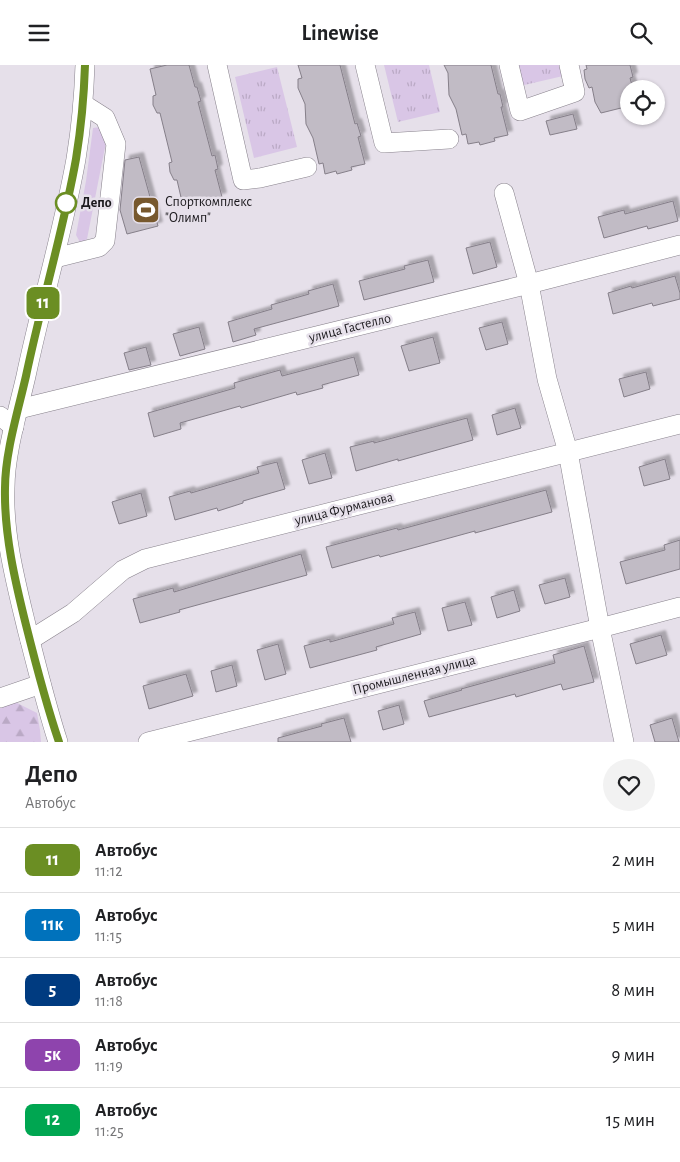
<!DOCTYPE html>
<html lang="ru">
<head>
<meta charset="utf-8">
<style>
	:root { --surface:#fff; --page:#f2f2f2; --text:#202124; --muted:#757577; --line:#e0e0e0 }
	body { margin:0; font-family:"Alegreya Sans",sans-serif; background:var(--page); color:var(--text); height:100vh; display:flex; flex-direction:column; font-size:19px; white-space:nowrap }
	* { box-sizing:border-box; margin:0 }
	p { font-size:16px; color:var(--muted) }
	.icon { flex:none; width:28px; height:28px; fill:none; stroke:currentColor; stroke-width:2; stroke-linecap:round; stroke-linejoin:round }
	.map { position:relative; height:677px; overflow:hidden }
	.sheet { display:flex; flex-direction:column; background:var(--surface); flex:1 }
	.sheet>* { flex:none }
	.badge { padding:0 10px; border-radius:8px; font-size:18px; line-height:32px }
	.fabs { position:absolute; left:620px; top:15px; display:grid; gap:10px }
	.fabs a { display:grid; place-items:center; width:45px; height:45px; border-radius:50%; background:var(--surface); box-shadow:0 1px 4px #0004; font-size:25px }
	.map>.badge { position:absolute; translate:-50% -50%; box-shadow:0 0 0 2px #fff }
	.round { display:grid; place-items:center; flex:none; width:52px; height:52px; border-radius:26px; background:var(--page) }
	.overview { display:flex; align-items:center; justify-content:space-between; height:85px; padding:0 25px }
	h1 { font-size:24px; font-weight:700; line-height:38px }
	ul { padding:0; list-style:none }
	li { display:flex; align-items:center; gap:15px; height:65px; padding:0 25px; border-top:1px solid var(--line) }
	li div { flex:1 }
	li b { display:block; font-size:19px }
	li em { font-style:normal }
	li .badge { min-width:55px; font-weight:700; text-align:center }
	header { display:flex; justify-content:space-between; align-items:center; height:65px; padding:0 25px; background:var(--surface); font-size:22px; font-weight:700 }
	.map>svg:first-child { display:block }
	.grass { fill:#d9c6e6 }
	.forest { fill:url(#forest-firs) }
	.park { fill:url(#park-tufts) }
	.building { fill:#c1bbc5; stroke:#857f89; filter:url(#shadow) }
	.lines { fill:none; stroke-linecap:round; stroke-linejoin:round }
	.minor-casing { stroke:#88828c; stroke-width:20 }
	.minor { stroke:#fff; stroke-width:19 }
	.line-casing { stroke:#fff; stroke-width:11 }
	.line { stroke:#6b8e23; stroke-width:8 }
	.stop-dot { fill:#fff; stroke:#6b8e23; stroke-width:2.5 }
	.labels { text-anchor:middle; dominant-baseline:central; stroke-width:5; stroke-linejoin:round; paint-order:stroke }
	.poi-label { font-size:14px; fill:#1a181c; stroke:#e6e0ea; text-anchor:start }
	.stop-label { font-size:14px; font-weight:bold; fill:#1a181c; stroke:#e6e0ea; text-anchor:start }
	.street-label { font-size:14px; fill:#1a181c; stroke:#e6e0ea }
</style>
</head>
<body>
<header><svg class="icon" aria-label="menu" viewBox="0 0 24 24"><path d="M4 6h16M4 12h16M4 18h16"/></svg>Linewise<svg class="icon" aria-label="search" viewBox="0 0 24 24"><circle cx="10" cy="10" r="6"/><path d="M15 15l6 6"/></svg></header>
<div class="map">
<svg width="680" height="677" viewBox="0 0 680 677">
	<defs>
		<pattern id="forest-firs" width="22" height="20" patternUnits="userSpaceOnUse" patternTransform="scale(1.25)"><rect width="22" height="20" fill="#d9c6e6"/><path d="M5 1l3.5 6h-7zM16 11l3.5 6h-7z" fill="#baa9c5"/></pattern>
		<pattern id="park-tufts" width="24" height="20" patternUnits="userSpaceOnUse" patternTransform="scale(1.25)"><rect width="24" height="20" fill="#d9c6e6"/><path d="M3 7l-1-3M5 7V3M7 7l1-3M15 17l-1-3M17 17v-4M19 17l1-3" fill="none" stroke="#baa9c5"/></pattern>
		<filter id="shadow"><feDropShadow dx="4.5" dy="-4.5" stdDeviation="1" flood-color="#0004"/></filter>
	</defs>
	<rect width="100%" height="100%" fill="#e6e0ea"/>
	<polygon class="grass" points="100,62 107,72 87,174 81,179 76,170 86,116 93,63"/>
	<polygon class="forest" points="13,636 37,648 40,665 41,677 0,677 0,639"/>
	<g class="park">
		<polygon points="384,0 429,0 440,47 398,57"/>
		<polygon points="515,0 560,0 563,11 520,21"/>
		<polygon points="277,2 297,82 254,93 235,12"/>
	</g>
	<g class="building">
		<polygon points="167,0 189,0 195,22 197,22 201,36 198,37 212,91 215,90 218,104 215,105 222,132 209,135 210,139 198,141 197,138 183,141 177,115 174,115 170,107 169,98 172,97 160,48 157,48 153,40 153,31 156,30 150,4"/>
		<polygon points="298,0 340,0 355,59 357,58 361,71 358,72 365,99 351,102 352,105 337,109 336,106 325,109 323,98 319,99 313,73 306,59 305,39 298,23 298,14 302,13"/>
		<polygon points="444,0 491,0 498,29 500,29 503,42 501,42 508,70 494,73 495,76 480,80 479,77 468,79 466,69 462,70 456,44 449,30 448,8"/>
		<polygon points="586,0 630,0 633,12 630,13 633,24 629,24 629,41 601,48 595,37 592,22 589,23 585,14 584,5 587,4"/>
		<polygon points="573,49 577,64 550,70 546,56"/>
		<polygon points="139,92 158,161 127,169 120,145 125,95"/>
		<polygon points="673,136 678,156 648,164 647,161 604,173 598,152 624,145 625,149"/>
		<polygon points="490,177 497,202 473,209 466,183"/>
		<polygon points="428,195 434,217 364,235 359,216 405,204 404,201"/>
		<polygon points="675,211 680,228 680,234 653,241 652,238 613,249 608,228 631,221 632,223"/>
		<polygon points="333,219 339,241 254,264 256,270 233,277 228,257 272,244 271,240 309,229 308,226"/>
		<polygon points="502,257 508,279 486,285 479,263"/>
		<polygon points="199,262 205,284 180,291 173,269"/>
		<polygon points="433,272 440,298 409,306 401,281"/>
		<polygon points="146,282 151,300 129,305 124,288"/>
		<polygon points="354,292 359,310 322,320 323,323 297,330 296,327 241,343 240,341 180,358 181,364 154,372 148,348 235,323 234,318 280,305 282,311"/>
		<polygon points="646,307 650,324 624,332 619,314"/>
		<polygon points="515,343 521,363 497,370 492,350"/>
		<polygon points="467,353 473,375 398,396 398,394 356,406 350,382 374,376 374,378"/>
		<polygon points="325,388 332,413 309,419 302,395"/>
		<polygon points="665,394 670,414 644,421 639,402"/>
		<polygon points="277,397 285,424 243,436 243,438 218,446 217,443 175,455 169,432 190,426 191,428 259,408 257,402"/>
		<polygon points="546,425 552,447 475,468 475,466 424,480 380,492 379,490 332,503 326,482 397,463 398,465"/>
		<polygon points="141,428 147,451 119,459 112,437"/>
		<polygon points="680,475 680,504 626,519 620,497 665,485 664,480"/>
		<polygon points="301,489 307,510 179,545 180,547 140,558 133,534 173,523 174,527"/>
		<polygon points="565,513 570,532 545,539 539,520"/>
		<polygon points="514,525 520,546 497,553 491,532"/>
		<polygon points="465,537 472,560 448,566 442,543"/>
		<polygon points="415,547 421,569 376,582 377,585 310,603 304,581 330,574 330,577 394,559 392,553"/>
		<polygon points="661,570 667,590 636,599 630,579"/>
		<polygon points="278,579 286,609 265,615 257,585"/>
		<polygon points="584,581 594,617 563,625 561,619 516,632 515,629 429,652 424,636 462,625 461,624 555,598 553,590"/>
		<polygon points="232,600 237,621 216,627 211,606"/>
		<polygon points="186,609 193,631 149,644 143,621"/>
		<polygon points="399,640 404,659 383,665 378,646"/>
		<polygon points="344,653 351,677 278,677 278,673 322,661 321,659"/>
		<polygon points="672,653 679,677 655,677 650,660"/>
	</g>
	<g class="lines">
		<g class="minor-casing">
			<g id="minor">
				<polyline points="217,0 243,115 260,113 307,102"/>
				<polyline points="365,0 384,78 449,74"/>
				<polyline points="509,0 520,46 575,27 569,0"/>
				<polyline points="504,128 529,219 547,314 568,387 600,563 624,677"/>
				<polyline points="55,193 99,182 105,176 116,79 105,53 83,39"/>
				<polyline points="19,344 529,219 680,180"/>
				<polyline points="0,351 14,362"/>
				<polyline points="30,575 73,548 123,505 145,494 680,359"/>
				<polyline points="0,633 41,619"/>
				<path d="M58,677C46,640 37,602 27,564C16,518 3,470 5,423C5,388 18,346 26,311C41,239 63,167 76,94C81,63 84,31 85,0"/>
				<polyline points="148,677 600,563 680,542"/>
			</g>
		</g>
		<use href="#minor" class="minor"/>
	</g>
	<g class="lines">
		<g class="line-casing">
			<path id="line" d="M59,677C46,639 36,600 26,560C15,516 4,469 5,423C5,388 18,346 26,311C41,239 63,167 76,94C81,63 84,31 85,0"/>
		</g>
		<use href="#line" class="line"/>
	</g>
	<defs>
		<g id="stadium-square" transform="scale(1.4375)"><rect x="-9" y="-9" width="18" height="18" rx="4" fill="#77582d" stroke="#e6e0ea"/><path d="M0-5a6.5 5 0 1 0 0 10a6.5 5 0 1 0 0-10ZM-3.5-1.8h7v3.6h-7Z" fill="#fff"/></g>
	</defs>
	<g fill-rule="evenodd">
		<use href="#stadium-square" x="146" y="145"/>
	</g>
	<circle class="stop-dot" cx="66" cy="138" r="10"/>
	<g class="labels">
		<g class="poi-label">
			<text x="165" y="137">Спорткомплекс<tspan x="165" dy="16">"Олимп"</tspan></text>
		</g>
		<g class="stop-label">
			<text x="81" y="138">Депо</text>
		</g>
		<g class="street-label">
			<text transform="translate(350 263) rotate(-14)">улица Гастелло</text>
			<text transform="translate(344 444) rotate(-14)">улица Фурманова</text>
			<text transform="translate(414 610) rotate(-14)">Промышленная улица</text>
		</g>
	</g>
</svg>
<div class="fabs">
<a><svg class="icon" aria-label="locate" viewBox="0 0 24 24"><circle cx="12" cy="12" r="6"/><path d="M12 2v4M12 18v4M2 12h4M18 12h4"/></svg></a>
</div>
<b class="badge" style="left:43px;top:238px;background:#6b8e23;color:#fff">11</b>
</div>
<section class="sheet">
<div class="overview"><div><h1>Депо</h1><p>Автобус</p></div><a class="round"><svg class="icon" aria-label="heart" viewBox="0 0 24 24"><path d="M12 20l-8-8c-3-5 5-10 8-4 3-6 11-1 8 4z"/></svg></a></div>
<ul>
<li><span class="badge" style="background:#6b8e23;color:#fff">11</span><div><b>Автобус</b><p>11:12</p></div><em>2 мин</em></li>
<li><span class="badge" style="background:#0072bc;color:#fff">11к</span><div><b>Автобус</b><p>11:15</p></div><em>5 мин</em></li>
<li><span class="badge" style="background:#003b80;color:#fff">5</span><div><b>Автобус</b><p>11:18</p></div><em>8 мин</em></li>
<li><span class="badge" style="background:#8e44ad;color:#fff">5к</span><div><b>Автобус</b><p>11:19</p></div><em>9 мин</em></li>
<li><span class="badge" style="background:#00a651;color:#fff">12</span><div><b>Автобус</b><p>11:25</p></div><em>15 мин</em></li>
</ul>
</section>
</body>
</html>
